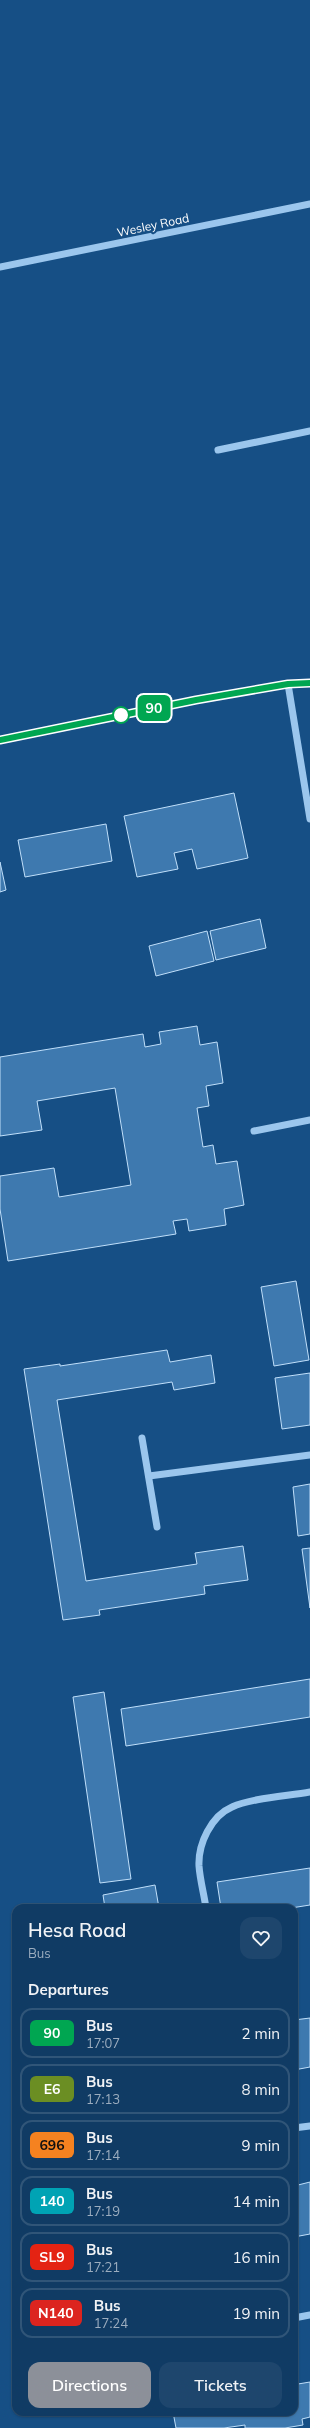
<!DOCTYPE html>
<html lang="en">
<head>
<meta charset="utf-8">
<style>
	:root { --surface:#103b64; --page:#1e466d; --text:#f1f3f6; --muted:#9cadbf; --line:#305578; --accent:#8c9099 }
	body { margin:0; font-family:Mulish,sans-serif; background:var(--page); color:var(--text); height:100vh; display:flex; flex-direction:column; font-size:15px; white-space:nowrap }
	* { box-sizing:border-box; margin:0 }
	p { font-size:13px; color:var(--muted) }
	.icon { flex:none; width:22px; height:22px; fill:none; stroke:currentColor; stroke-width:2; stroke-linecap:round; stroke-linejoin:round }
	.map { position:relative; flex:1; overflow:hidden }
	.sheet { position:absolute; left:12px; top:1904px; width:286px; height:512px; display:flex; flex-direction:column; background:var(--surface); border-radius:12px; box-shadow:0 1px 3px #0004,0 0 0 1px var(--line) }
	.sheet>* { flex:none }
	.badge { padding:0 8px; border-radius:6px; font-size:14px; line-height:26px }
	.map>.badge { position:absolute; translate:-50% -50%; box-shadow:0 0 0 2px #fff }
	h2 { padding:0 16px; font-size:15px; line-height:36px }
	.round { display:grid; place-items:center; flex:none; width:42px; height:42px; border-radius:12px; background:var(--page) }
	.overview { display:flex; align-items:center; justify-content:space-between; height:68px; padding:0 16px }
	h1 { font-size:19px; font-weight:600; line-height:30px }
	.cta { display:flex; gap:8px; margin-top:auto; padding:8px 16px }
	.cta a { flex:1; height:46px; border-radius:12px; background:var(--accent); color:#fff; font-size:16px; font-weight:600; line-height:46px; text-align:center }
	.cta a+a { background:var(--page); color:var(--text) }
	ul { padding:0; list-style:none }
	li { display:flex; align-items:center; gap:12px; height:50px; margin:0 8px 6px; padding:0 8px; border:2px solid var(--line); border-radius:12px }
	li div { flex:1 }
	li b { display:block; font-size:15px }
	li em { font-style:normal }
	li .badge { min-width:44px; font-weight:700; text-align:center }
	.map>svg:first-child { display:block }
	.building { fill:#3e79af; stroke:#c0dffa }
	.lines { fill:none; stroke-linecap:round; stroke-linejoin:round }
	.minor { stroke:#9bc6ed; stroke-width:7 }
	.line-casing { stroke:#fff; stroke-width:9 }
	.line { stroke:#00a651; stroke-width:6 }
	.stop-dot { fill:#fff; stroke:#00a651; stroke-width:2 }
	.labels { text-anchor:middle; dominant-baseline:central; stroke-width:4; stroke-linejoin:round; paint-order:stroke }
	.street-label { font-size:12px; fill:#fff; stroke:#164f85 }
</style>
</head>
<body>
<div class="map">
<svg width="310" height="2428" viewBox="0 0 310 2428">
	<rect width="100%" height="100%" fill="#164f85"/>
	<g class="building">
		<polygon points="234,793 248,858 197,869 192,849 174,853 178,869 137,877 124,816"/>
		<polygon points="106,824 112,861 25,877 18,840"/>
		<polygon points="0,862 6,890 0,892"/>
		<polygon points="260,919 266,948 216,960 210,931"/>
		<polygon points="207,931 214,961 156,976 149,946"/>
		<polygon points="197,1026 200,1045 217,1042 223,1083 206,1086 209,1106 197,1108 203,1147 213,1145 216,1164 237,1161 244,1205 224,1209 226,1225 189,1231 187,1219 173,1221 176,1234 8,1261 0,1209 0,1176 54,1168 59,1197 131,1185 115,1088 37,1101 42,1130 0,1136 0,1057 143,1034 145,1047 161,1044 159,1032"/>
		<polygon points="296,1281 309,1360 274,1366 261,1287"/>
		<polygon points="167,1350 170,1362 211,1355 215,1383 174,1390 172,1382 57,1400 86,1581 197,1564 195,1553 243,1546 248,1580 204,1586 205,1594 99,1610 100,1615 63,1620 24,1369 60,1364 60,1366"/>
		<polygon points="310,1373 310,1425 282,1429 275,1378"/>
		<polygon points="310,1484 310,1534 298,1536 293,1487"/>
		<polygon points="310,1548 310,1608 302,1549"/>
		<polygon points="310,1679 310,1717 126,1746 121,1709"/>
		<polygon points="104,1692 131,1879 100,1883 73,1697"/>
		<polygon points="310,1868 310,1905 291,1908 221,1908 217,1882"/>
		<polygon points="155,1885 159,1908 105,1908 103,1895"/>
		<polygon points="310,2018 310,2067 294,2070 294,2020"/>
		<polygon points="310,2182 310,2234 294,2237 294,2186"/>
		<polygon points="294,2370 298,2384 310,2382 310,2417 302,2419 303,2425 285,2428 245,2428 245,2425 224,2428 176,2428 173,2412 294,2412"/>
	</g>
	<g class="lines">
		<g class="minor">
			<polyline points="0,267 310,204"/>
			<polyline points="218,450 310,431"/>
			<polyline points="288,684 310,819"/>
			<polyline points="0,740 196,700 288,684 310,683"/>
			<polyline points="254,1131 310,1120"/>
			<polyline points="142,1438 157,1527"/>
			<polyline points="149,1476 310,1455"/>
			<path d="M206,1908C204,1894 200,1880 199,1866C198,1844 211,1816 232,1807C251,1798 288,1796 310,1792"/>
			<polyline points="294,2128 310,2126"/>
			<polyline points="294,2318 310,2315"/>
		</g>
	</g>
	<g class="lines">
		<g class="line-casing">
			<polyline id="line" points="0,740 196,700 288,684 310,683"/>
		</g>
		<use href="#line" class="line"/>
	</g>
	<circle class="stop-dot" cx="121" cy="715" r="8"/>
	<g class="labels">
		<g class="street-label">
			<text transform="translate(153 225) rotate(-12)">Wesley Road</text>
		</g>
	</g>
</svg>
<b class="badge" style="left:154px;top:708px;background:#00a651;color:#fff">90</b>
<section class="sheet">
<div class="overview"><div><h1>Hesa Road</h1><p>Bus</p></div><a class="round"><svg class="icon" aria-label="heart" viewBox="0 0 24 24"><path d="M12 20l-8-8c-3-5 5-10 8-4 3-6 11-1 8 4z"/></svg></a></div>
<h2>Departures</h2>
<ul>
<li><span class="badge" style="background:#00a651;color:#fff">90</span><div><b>Bus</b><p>17:07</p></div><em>2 min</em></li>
<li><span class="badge" style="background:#6b8e23;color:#fff">E6</span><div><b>Bus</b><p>17:13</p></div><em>8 min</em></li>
<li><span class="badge" style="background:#f58220;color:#111">696</span><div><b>Bus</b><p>17:14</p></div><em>9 min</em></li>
<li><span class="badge" style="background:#00a3b4;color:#fff">140</span><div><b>Bus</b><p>17:19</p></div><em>14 min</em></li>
<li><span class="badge" style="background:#e42313;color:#fff">SL9</span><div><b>Bus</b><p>17:21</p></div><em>16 min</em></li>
<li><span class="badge" style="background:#dc241f;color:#fff">N140</span><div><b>Bus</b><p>17:24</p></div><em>19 min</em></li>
</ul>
<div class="cta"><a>Directions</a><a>Tickets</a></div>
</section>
</div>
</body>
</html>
